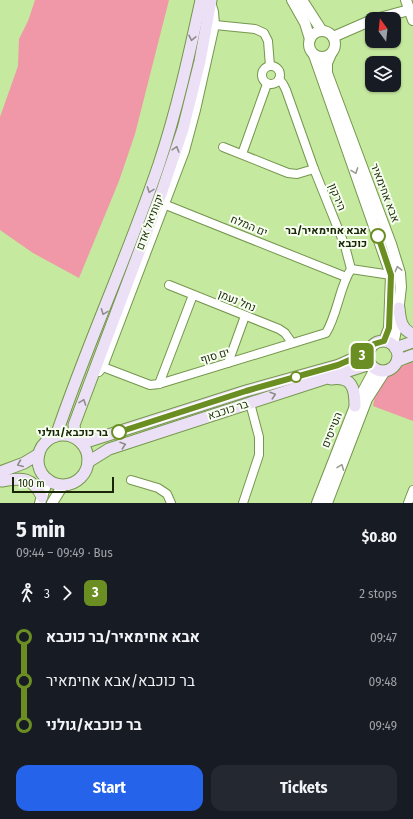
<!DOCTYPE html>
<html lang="en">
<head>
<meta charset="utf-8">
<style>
	:root { --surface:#171b24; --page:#242831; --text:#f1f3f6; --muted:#9ea1a6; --accent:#2563eb }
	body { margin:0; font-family:"Fira Sans Condensed",Heebo,sans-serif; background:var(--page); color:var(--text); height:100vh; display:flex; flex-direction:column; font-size:15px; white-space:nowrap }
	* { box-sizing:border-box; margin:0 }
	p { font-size:13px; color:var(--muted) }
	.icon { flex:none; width:22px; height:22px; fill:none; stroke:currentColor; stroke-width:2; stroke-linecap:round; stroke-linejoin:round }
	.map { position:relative; height:503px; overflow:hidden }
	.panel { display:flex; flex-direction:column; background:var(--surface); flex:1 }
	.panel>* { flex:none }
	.badge { padding:0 8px; border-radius:6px; font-size:14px; line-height:26px }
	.needle { width:26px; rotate:345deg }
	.fabs { position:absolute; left:365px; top:12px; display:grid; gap:8px }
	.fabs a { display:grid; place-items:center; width:36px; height:36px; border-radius:8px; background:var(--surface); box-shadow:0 1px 3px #0004; font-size:20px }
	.scale { position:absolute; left:12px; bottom:10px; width:102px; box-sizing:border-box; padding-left:4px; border:2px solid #192507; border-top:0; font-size:11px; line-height:14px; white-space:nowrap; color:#192507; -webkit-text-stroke:3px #f7fff0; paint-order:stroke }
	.map>.badge { position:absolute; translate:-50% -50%; box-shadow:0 0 0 2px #fff }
	.legs { display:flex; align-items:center; gap:6px; height:44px; padding:0 16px; font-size:13px }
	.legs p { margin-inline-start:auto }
	.summary { display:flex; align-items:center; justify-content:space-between; height:68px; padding:0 16px }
	h1 { font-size:22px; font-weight:700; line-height:30px }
	.primary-button { display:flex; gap:8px; margin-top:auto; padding:8px 16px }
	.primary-button a { flex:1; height:46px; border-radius:12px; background:var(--accent); color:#fff; font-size:16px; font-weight:700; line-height:46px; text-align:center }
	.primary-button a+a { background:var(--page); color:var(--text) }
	ul { padding:0 16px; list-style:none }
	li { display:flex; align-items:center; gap:14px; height:44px; font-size:15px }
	li i { display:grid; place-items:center; width:6px; height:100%; margin:0 5px; background:currentColor }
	li i::after { content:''; width:10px; height:10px; margin:-5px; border:3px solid; border-radius:50%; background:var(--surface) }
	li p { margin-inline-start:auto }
	li:first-child i { background:linear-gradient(#0000 50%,currentColor 0) }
	li:last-child i { background:linear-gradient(currentColor 50%,#0000 0) }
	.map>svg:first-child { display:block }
	.green { fill:#f098a7 }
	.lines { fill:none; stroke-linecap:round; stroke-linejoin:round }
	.minor-casing { stroke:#75964e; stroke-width:10 }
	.tertiary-casing { stroke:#75964e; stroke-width:12 }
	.secondary-casing { stroke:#75964e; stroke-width:13 }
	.minor { stroke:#fff; stroke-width:8 }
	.tertiary { stroke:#fff; stroke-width:10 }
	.secondary { stroke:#ece0f6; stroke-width:11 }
	.oneway { stroke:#8d8c8a }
	.oneway2 { stroke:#989d8f }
	.line-1-casing { stroke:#fff; stroke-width:9 }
	.line-1 { stroke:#6b8e23; stroke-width:6 }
	.stop-1-dot { fill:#fff; stroke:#6b8e23; stroke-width:2 }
	.labels { text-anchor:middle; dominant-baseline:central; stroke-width:4; stroke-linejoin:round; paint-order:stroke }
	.street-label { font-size:11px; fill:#192507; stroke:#f7fff0 }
	.stop-label { font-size:11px; font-weight:bold; fill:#192507; stroke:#f7fff0; text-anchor:end }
</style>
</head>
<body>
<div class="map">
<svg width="413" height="503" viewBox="0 0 413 503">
	<rect width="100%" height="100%" fill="#c5e99e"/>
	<g class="green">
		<polygon points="35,0 169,0 135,134 119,181 79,278 33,253 0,230 0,117 18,66 19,39 28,21"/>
		<path d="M413,362V421L373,406C374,401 375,395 377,390C382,376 399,366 413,362Z"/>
	</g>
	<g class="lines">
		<g class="minor-casing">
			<g id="minor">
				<polyline points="215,25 255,29 264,33 268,41 270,66"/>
				<circle cx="271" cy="75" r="9"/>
				<polyline points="223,147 288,173 297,174 314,169"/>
				<polyline points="242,154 267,84"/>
				<polyline points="166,205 346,277"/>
				<polyline points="351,269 391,275"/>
				<polyline points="169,285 279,329 285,333 292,343"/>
				<polyline points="228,363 245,316"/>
				<path d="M103,367L150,385L159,384L326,333C338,313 339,288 351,269L345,246L314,169L286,90L283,84L279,79"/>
				<polyline points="99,372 103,367 185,151 196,110 215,25 214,12 211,2"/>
				<polyline points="159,384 193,295"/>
				<polyline points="131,480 158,488 167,494 171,503"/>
				<polyline points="243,503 259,455 259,437 250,403"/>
				<polyline points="408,503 413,490"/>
			</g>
		</g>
		<g class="tertiary-casing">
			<g id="tertiary">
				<polyline points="292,0 305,23 310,39"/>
				<polyline points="302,0 322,31"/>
				<polyline points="406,0 413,20"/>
				<polyline points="376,19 409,10"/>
				<circle cx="322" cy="44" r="13"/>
				<polyline points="333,37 372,20"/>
				<polyline points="331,54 327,63 327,73 391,244 400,273 401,287 396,330 393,345"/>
				<polyline points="314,55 391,275 389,328 384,341"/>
				<polyline points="40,503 48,479"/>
				<polyline points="52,503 63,485"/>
				<polyline points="317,503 355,406 375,369"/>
				<polyline points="327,503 367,399 385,371"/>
			</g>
		</g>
		<g class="secondary-casing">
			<g id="secondary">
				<path d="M399,308C400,319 401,330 413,334"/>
				<circle cx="383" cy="356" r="15"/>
				<polyline points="395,348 413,342"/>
				<polyline points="397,361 413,355"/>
				<path d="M331,379C352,376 355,388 355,406"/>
				<circle cx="63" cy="460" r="25"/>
				<path d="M56,436C87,344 128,256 159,164C177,110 189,55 201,0"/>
				<polyline points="78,439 75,433 74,425 162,191 183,129 200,61 211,0"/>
				<polyline points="83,443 246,391 339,365 368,352"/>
				<polyline points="88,462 109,449 370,364"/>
				<polyline points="0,472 24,463 39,454"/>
				<path d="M2,481C22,478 32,476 42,497"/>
			</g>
		</g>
		<use href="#minor" class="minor"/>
		<use href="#tertiary" class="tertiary"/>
		<use href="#secondary" class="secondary"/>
	</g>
	<defs><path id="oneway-chevron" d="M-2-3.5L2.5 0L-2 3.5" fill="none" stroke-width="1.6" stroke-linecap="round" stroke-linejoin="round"/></defs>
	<g class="oneway">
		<use href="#oneway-chevron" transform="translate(192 38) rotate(102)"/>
		<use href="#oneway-chevron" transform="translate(176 149) rotate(-72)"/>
		<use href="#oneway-chevron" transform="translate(150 190) rotate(110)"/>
		<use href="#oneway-chevron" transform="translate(104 312) rotate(111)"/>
		<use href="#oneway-chevron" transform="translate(273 395) rotate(-18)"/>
		<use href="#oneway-chevron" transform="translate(83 402) rotate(-70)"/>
		<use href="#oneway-chevron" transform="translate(123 445) rotate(-18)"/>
		<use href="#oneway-chevron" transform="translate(20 464) rotate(158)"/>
	</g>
	<g class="oneway2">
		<use href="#oneway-chevron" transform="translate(355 171) rotate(70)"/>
		<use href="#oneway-chevron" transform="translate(398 269) rotate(-104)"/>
		<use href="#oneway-chevron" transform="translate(341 467) rotate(-69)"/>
	</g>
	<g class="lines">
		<g class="line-1-casing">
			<polyline id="line-1" points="119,432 246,391 338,365 368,352 374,344 384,341 389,328 391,275 378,236"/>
		</g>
		<use href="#line-1" class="line-1"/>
	</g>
	<g class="stop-1-dot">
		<circle cx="378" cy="236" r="7"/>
		<circle cx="296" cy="377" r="5"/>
		<circle cx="119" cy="432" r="7"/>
	</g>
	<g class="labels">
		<g class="street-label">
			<text transform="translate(385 193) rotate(69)">אבא אחימאיר</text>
			<text transform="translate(337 197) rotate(68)">הירקון</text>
			<text transform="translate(150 222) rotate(-69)">יקותיאל אדם</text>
			<text transform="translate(249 226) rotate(22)">ים המלח</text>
			<text transform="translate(237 301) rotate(22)">נחל נעמן</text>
			<text transform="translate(215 356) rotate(-17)">ים סוף</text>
			<text transform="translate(228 410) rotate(-18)">בר כוכבא</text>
			<text transform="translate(332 430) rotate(-68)">הטייסים</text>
		</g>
		<g class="stop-label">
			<text x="367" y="230">אבא אחימאיר/בר<tspan x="367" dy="13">כוכבא</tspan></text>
			<text x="108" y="432">בר כוכבא/גולני</text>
		</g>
	</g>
</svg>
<div class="fabs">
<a><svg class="needle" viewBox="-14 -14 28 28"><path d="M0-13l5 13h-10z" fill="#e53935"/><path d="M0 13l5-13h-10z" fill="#9ea1a6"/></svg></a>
<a><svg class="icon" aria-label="layers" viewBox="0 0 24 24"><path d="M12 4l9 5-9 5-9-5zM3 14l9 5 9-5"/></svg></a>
</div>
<div class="scale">100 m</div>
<b class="badge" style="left:362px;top:356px;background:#6b8e23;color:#fff">3</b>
</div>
<section class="panel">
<div class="summary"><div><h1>5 min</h1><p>09:44 – 09:49 · Bus</p></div><b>$0.80</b></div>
<div class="legs"><svg class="icon" aria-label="walk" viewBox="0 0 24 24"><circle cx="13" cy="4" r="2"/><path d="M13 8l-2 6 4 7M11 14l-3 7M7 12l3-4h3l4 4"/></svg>3<svg class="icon" aria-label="forward" viewBox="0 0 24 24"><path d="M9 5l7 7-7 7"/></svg><b class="badge" style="background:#6b8e23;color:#fff">3</b><p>2 stops</p></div>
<ul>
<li><i style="color:#6b8e23"></i><b>אבא אחימאיר/בר כוכבא</b><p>09:47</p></li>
<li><i style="color:#6b8e23"></i><span>בר כוכבא/אבא אחימאיר</span><p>09:48</p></li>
<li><i style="color:#6b8e23"></i><b>בר כוכבא/גולני</b><p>09:49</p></li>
</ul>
<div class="primary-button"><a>Start</a><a>Tickets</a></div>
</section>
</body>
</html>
